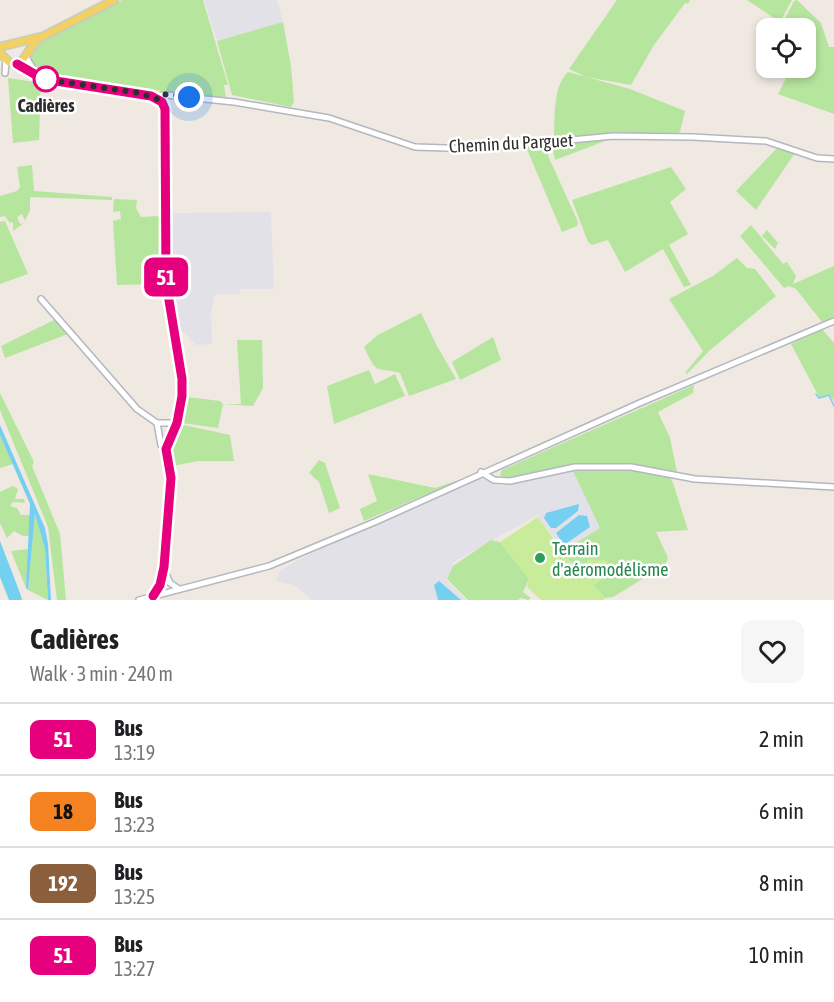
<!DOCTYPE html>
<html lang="en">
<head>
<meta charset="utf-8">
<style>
	:root { --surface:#fff; --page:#f6f6f6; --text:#202124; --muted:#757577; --line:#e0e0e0 }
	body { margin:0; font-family:"Asap Condensed",sans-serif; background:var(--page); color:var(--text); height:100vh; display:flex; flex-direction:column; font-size:22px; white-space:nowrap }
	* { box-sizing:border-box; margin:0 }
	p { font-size:20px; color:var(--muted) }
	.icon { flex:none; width:33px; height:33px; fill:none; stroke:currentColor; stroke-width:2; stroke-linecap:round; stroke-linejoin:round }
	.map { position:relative; height:600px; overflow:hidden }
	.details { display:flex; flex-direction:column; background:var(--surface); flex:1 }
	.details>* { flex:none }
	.badge { padding:0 12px; border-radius:9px; font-size:21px; line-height:39px }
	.buttons { position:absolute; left:756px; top:18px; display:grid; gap:12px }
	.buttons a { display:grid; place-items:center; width:60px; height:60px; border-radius:12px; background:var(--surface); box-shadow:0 3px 9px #0003; font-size:30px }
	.you { position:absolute; width:30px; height:30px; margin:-15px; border:4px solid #fff; border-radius:50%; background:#1a73e8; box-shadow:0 0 0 9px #1a73e833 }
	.map>.badge { position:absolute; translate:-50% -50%; box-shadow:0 0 0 3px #fff }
	.round { display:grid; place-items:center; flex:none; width:63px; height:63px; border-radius:12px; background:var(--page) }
	.summary { display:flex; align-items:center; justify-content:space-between; height:102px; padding:0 30px }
	h1 { font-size:28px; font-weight:700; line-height:45px }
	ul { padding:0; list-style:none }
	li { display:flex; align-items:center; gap:18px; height:72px; padding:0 30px; border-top:2px solid var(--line) }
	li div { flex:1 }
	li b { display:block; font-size:22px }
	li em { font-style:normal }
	li .badge { min-width:66px; font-weight:700; text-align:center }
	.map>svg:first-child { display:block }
	.industrial { fill:#e3e1e8 }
	.green { fill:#b6e59e }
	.pitch { fill:#c9ec9a }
	.water { fill:#75cff0 }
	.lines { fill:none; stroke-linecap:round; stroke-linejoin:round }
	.stream { stroke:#75cff0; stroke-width:1.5 }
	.minor-casing { stroke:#b4b7c1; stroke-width:8 }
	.major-casing { stroke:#c9c9c9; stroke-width:10 }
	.minor { stroke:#fff; stroke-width:5 }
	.major { stroke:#f2d163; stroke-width:7 }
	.line-casing { stroke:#fff; stroke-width:14 }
	.line { stroke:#e6007e; stroke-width:9 }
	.walk { stroke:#2e2e2e; stroke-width:6; stroke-dasharray:0 10.8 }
	.stop-dot { fill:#fff; stroke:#e6007e; stroke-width:3 }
	.leisure-dot { fill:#2e9e5b; stroke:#fff; stroke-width:2 }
	.labels { text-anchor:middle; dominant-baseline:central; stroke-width:5; stroke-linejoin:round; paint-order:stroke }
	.stop-label { font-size:18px; font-weight:bold; fill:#2e2e2e; stroke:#fff }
	.street-label { font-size:18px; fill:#2e2e2e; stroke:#fff }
	.leisure-label { font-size:18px; fill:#27864d; stroke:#fff; text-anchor:start }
</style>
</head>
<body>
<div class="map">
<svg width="834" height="600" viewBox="0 0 834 600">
	<rect width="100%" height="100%" fill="#efe9e1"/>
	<g class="industrial">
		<polygon points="204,0 277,0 283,22 217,41"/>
		<polygon points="271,212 274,289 241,289 239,294 215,294 211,313 212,344 196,345 180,329 172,287 172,213"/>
		<polygon points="572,469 600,528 564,550 538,517 539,514 452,563 453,566 446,580 466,600 312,600 294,585 276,581 280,570 310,554 472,480 484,479 500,486"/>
	</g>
	<g class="green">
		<path d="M122,0H203L228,85H224L226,99L60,78C46,74 34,73 29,59L32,47Z"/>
		<polygon points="617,0 690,0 688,4 685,3 654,45 631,85 586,77 569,69"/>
		<polygon points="747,0 792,0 780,22"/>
		<polygon points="797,0 821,23 829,47 834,47 834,114 778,94 788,74 772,68 806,68 806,28 780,28 794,1"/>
		<polygon points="283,22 291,66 294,102 291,107 232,95 217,41"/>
		<path d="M568,72L630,89L685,111L680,132L676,134L554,141C555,121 552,87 568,72Z"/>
		<polygon points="8,78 41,83 39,140 13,143"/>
		<polygon points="613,138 555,160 552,145"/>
		<polygon points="547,146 549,158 578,222 577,226 562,232 526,147"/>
		<polygon points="778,147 795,153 756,210 736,191"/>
		<polygon points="32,165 34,191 112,197 112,200 30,197 30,210 25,221 22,214 17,217 20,224 24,223 13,231 13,222 10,223 5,216 0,217 0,196 17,191 20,187 17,167"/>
		<polygon points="671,167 686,189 670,202 688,234 669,245 691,285 684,287 663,249 625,272 608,240 592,245 588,242 572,200"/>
		<polygon points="114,199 137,200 136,208 141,217 159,216 158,284 117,285 113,221 121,219 120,211 113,212"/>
		<polygon points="5,221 28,274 0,284 0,222"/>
		<polygon points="751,225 783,264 787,262 796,276 793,284 834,266 834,318 822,322 796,289 789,286 784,288 740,236"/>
		<polygon points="767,230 778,243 775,249 762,236"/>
		<polygon points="737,258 747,268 755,269 776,296 709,351 687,374 685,373 703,351 669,299 713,276"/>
		<path d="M421,313L437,346L456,379L409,396L400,373C373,366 378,376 364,347L378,335Z"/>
		<polygon points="54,320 68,334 5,358 1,346"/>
		<polygon points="822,329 834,343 834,401 829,394 819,397 791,344"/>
		<polygon points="493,337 501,360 460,380 452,362"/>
		<polygon points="237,340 262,340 263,388 253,406 223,404 218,428 182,423 187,397 220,401 223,404 241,404"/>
		<polygon points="369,370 375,384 395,374 405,396 334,424 327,386"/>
		<polygon points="694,385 693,393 658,412 670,438 677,472 630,465 574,465 508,479 500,475 502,470"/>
		<polygon points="0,393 34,462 32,466 60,534 66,600 57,600 48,527 0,410"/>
		<polygon points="179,424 230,435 234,461 198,461 172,466 169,449"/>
		<polygon points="0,435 13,464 0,468"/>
		<polygon points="319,460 325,463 340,508 329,513 319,482 309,473"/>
		<polygon points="629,468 668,474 673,483 688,530 656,532 668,558 665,565 613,597 605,598 563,554 563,551 600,528 572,469"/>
		<polygon points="368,474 435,488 465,478 364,521 360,509 377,501"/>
		<polygon points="13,486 18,489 15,499 24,499 25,503 13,502 10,506 17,508 21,515 31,515 30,536 23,536 14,531 7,538 0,523 0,492"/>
		<polygon points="35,514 45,549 48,600 28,590"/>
		<polygon points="491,540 500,542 529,579 523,592 531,598 528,600 521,598 518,600 468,600 447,579 453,566"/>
		<polygon points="29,549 26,588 11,551"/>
	</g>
	<polygon class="pitch" points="538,517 577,572 589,559 605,560 610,564 608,575 593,586 605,598 603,600 541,600 527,587 529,579 500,542"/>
	<g class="water">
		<polygon points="0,425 45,528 48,544 51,600 48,600 45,549 35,514 28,590 26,588 30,504 0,435"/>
		<polygon points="579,504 578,511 556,528 551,528 544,518 546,513"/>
		<polygon points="579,515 587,516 590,527 564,545 556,533"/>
		<polygon points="0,541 20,593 22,600 9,600 0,577"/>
		<polygon points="439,581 461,600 438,600 434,585"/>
	</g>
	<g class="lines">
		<polyline class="stream" points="816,394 819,398 829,395 834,406"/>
		<g class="minor-casing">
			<g id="minor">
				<polyline points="26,57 35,72"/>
				<polyline points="17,64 43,79 151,96 162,103 165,109 167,282 182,379 182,396 177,423 166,449 171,484 164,567 160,586 154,595"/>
				<polyline points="5,73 6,59"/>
				<polyline points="157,99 162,95 166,95 234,102 329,118 415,147 477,149 613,136 693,137 766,141 817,158 834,159"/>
				<polyline points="41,299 137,409 157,423"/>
				<polyline points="166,449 161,445 157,423 177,423"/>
				<polyline points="481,472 494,480 510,481 575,467 631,467 695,479 834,487"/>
				<polyline points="165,572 170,583 179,589"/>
				<polyline points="139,600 269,566 377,521 642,402 834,321"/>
			</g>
		</g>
		<g class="major-casing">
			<g id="major">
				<polyline points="0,47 44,36 114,0"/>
				<path d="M0,53L9,62L17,64C27,59 28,48 37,41"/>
			</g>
		</g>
		<use href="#minor" class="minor"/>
		<use href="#major" class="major"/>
	</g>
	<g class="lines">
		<g class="line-casing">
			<polyline id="line" points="17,64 43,79 151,96 162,102 165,109 166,282 182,379 182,396 177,423 166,449 171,478 164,567 160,585 153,596"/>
		</g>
		<use href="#line" class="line"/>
		<polyline class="walk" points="46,79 43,79 139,93 157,99 162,94 189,97"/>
	</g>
	<circle class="stop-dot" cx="46" cy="79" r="12"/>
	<circle class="leisure-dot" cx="540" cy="558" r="6"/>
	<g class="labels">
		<g class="stop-label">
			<text x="46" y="105">Cadières</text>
		</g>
		<g class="street-label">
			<text transform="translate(511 143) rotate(-3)">Chemin du Parguet</text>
		</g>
		<g class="leisure-label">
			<text x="552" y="548">Terrain<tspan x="552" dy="21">d'aéromodélisme</tspan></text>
		</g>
	</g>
</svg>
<div class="buttons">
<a><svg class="icon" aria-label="locate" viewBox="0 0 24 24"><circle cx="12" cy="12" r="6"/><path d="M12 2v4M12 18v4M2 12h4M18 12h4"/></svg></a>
</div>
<div class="you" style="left:189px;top:97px"></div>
<b class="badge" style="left:166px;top:277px;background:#e6007e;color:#fff">51</b>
</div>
<section class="details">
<div class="summary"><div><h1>Cadières</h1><p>Walk · 3 min · 240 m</p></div><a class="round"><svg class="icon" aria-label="heart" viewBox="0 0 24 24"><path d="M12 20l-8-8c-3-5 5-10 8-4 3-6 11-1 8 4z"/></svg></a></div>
<ul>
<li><span class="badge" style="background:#e6007e;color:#fff">51</span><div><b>Bus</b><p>13:19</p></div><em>2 min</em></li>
<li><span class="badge" style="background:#f58220;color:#111">18</span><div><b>Bus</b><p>13:23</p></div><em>6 min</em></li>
<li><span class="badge" style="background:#8b5e3c;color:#fff">192</span><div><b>Bus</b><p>13:25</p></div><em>8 min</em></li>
<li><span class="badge" style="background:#e6007e;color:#fff">51</span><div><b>Bus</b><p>13:27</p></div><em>10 min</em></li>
</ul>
</section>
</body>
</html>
